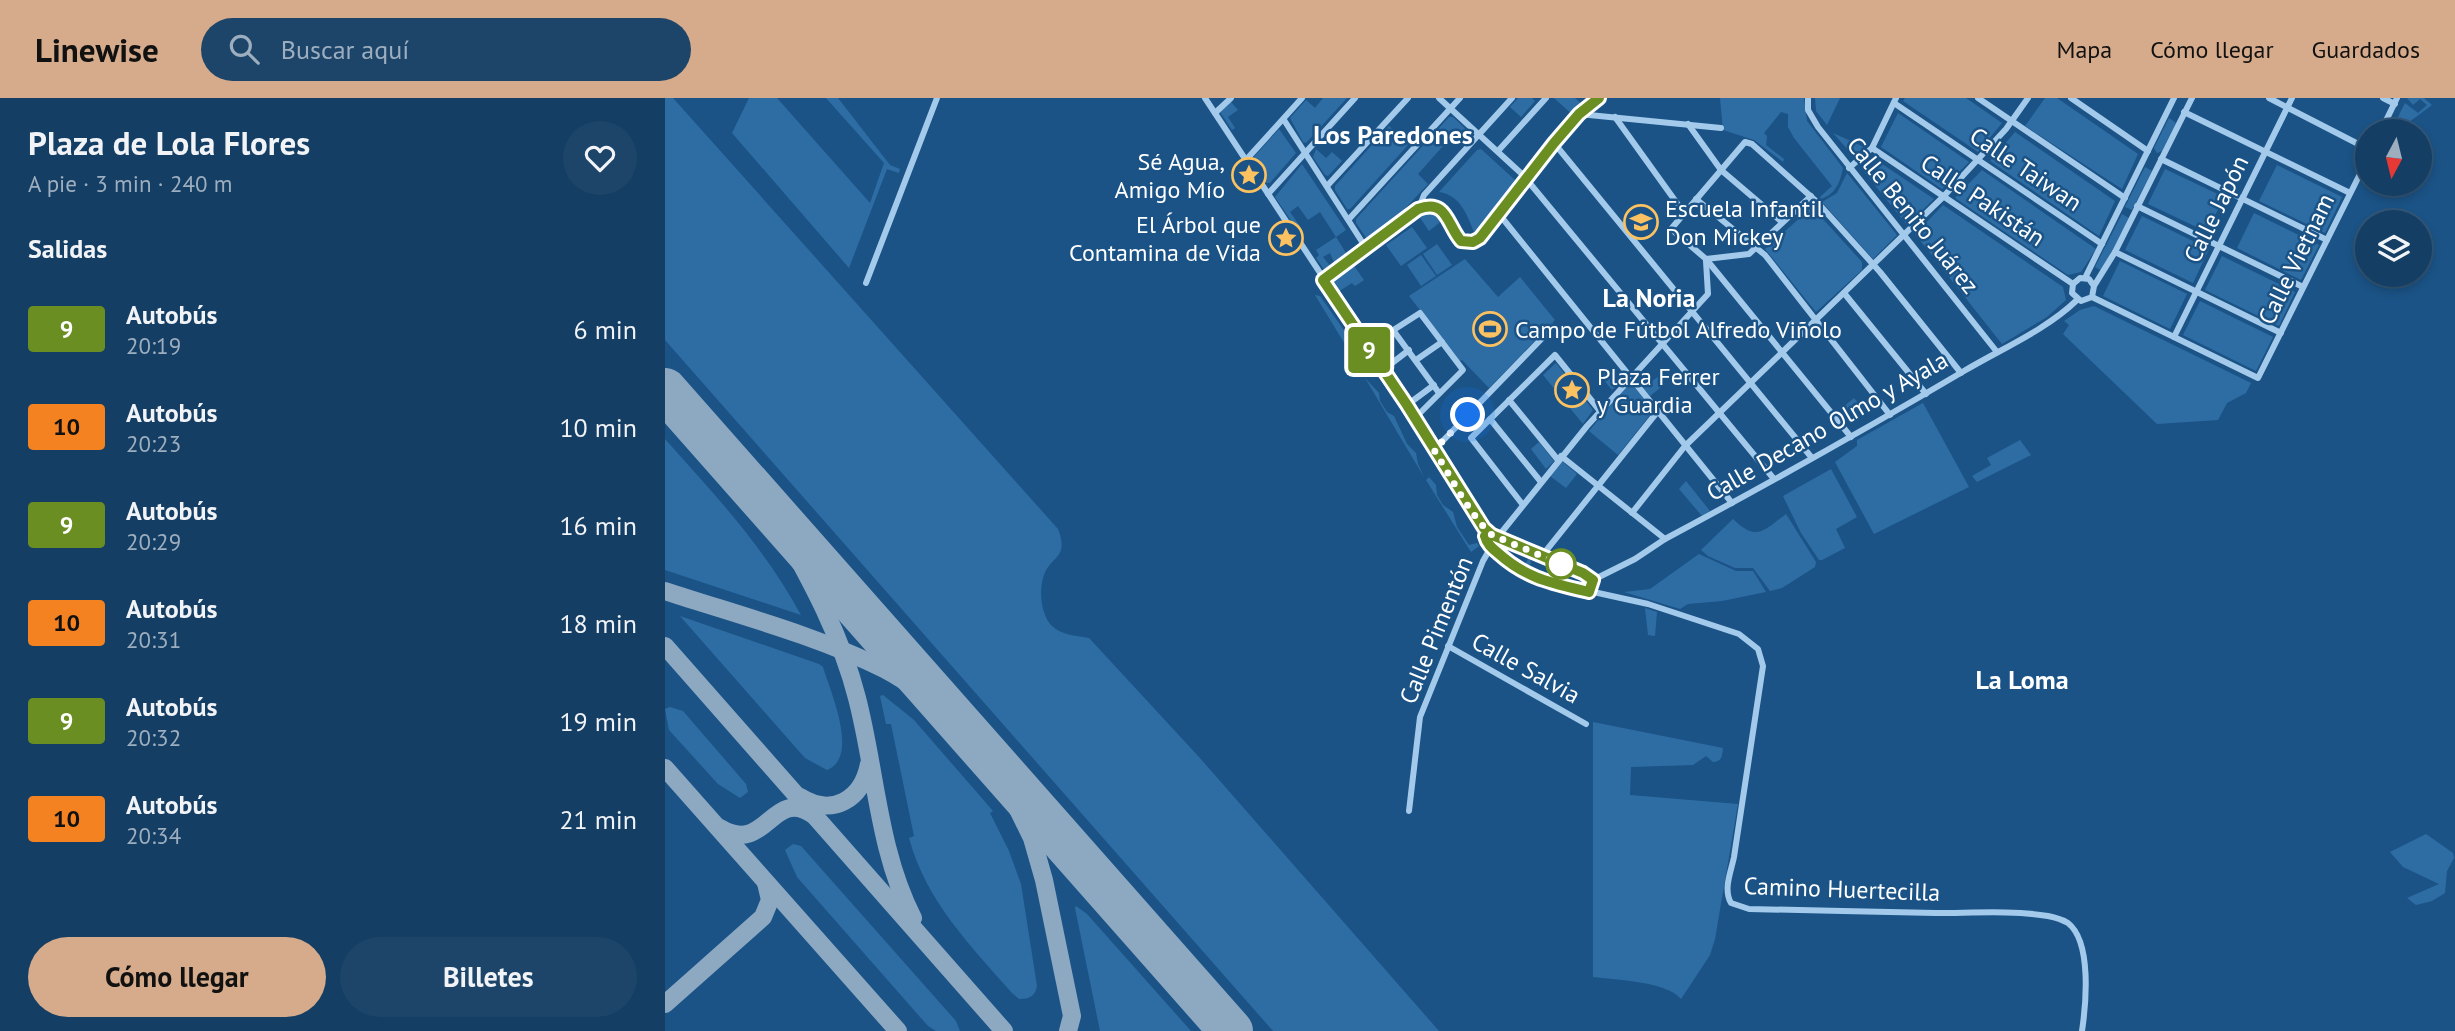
<!DOCTYPE html>
<html lang="es">
<head>
<meta charset="utf-8">
<style>
	:root { --surface:#143e64; --page:#1d456a; --text:#f1f3f6; --muted:#9daebf; --line:#335778; --accent:#d6ab8b }
	body { margin:0; font-family:"PT Sans",sans-serif; background:var(--page); color:var(--text); height:100vh; display:flex; flex-direction:column; font-size:26px; white-space:nowrap }
	* { box-sizing:border-box; margin:0 }
	p { font-size:23px; color:var(--muted) }
	.icon { flex:none; width:38px; height:38px; fill:none; stroke:currentColor; stroke-width:2; stroke-linecap:round; stroke-linejoin:round }
	.map { position:relative; flex:1; overflow:hidden }
	.details { display:flex; flex-direction:column; background:var(--surface); width:665px }
	.details>* { flex:none }
	.badge { padding:0 14px; border-radius:5px; font-size:24px; line-height:46px }
	.needle { width:46px; rotate:187deg }
	.buttons { position:absolute; left:1690px; top:21px; display:grid; gap:14px }
	.buttons a { display:grid; place-items:center; width:77px; height:77px; border-radius:50%; background:var(--surface); box-shadow:0 4px 10px #0003,0 0 0 2px var(--line); font-size:35px }
	.you { position:absolute; width:35px; height:35px; margin:-18px; border:5px solid #fff; border-radius:50%; background:#1a73e8; box-shadow:0 0 0 10px #1a73e833 }
	.map>.badge { position:absolute; translate:-50% -50%; box-shadow:0 0 0 4px #fff }
	h2 { padding:0 28px; font-size:26px; line-height:63px }
	.round { display:grid; place-items:center; flex:none; width:74px; height:74px; border-radius:37px; background:var(--page) }
	.overview { display:flex; align-items:center; justify-content:space-between; height:119px; padding:0 28px }
	h1 { font-size:33px; font-weight:700; line-height:52px }
	.button { display:flex; gap:14px; margin-top:auto; padding:14px 28px }
	.button a { flex:1; height:80px; border-radius:42px; background:var(--accent); color:#111; font-size:28px; font-weight:700; line-height:80px; text-align:center }
	.button a+a { background:var(--page); color:var(--text) }
	ul { padding:0; list-style:none }
	li { display:flex; align-items:center; gap:21px; height:98px; padding:0 28px }
	li div { flex:1 }
	li b { display:block; font-size:26px }
	li em { font-style:normal }
	li .badge { min-width:77px; font-weight:700; text-align:center }
	header { display:flex; align-items:center; gap:42px; box-sizing:border-box; height:98px; padding:0 35px; background:var(--accent); color:#111 }
	header strong { font-size:33px }
	nav { display:flex; gap:38px; margin-inline-start:auto; font-size:24px }
	.search { width:490px; height:63px; background:var(--page); display:flex; align-items:center; gap:18px; box-sizing:border-box; padding:0 24px; border-radius:38px; color:var(--muted); font-size:26px }
	main { display:flex; flex:1; min-height:0 }
	.map>svg:first-child { display:block }
	.green { fill:#2e6da4; fill-rule:evenodd }
	.lines { fill:none; stroke-linecap:round; stroke-linejoin:round }
	.taxiway { stroke:#8da9c2; stroke-width:18 }
	.runway { stroke:#8da9c2; stroke-width:44 }
	.minor { stroke:#a3caeb; stroke-width:6 }
	.line-casing { stroke:#fff; stroke-width:16 }
	.line { stroke:#6b8e23; stroke-width:10 }
	.walk { stroke:#fff; stroke-width:7; stroke-dasharray:0 12.6 }
	.stop-dot { fill:#fff; stroke:#6b8e23; stroke-width:3.5 }
	.labels { text-anchor:middle; dominant-baseline:central; stroke-width:5; stroke-linejoin:round; paint-order:stroke }
	.poi-label { font-size:24px; fill:#fff; stroke:#1b5386; text-anchor:start }
	.street-label { font-size:24px; fill:#fff; stroke:#1b5386 }
	.neighbourhood-label { font-size:26px; font-weight:bold; fill:#fff; stroke:#1b5386 }
</style>
</head>
<body>
<header>
<strong>Linewise</strong>
<div class="search"><svg class="icon" aria-label="search" viewBox="0 0 24 24"><circle cx="10" cy="10" r="6"/><path d="M15 15l6 6"/></svg>Buscar aquí</div>
<nav><a>Mapa</a><a>Cómo llegar</a><a>Guardados</a></nav>
</header>
<main>
<section class="details">
<div class="overview"><div><h1>Plaza de Lola Flores</h1><p>A pie · 3 min · 240 m</p></div><a class="round"><svg class="icon" aria-label="heart" viewBox="0 0 24 24"><path d="M12 20l-8-8c-3-5 5-10 8-4 3-6 11-1 8 4z"/></svg></a></div>
<h2>Salidas</h2>
<ul>
<li><span class="badge" style="background:#6b8e23;color:#fff">9</span><div><b>Autobús</b><p>20:19</p></div><em>6 min</em></li>
<li><span class="badge" style="background:#f58220;color:#111">10</span><div><b>Autobús</b><p>20:23</p></div><em>10 min</em></li>
<li><span class="badge" style="background:#6b8e23;color:#fff">9</span><div><b>Autobús</b><p>20:29</p></div><em>16 min</em></li>
<li><span class="badge" style="background:#f58220;color:#111">10</span><div><b>Autobús</b><p>20:31</p></div><em>18 min</em></li>
<li><span class="badge" style="background:#6b8e23;color:#fff">9</span><div><b>Autobús</b><p>20:32</p></div><em>19 min</em></li>
<li><span class="badge" style="background:#f58220;color:#111">10</span><div><b>Autobús</b><p>20:34</p></div><em>21 min</em></li>
</ul>
<div class="button"><a>Cómo llegar</a><a>Billetes</a></div>
</section>
<div class="map">
<svg width="1790" height="933" viewBox="0 0 1790 933">
	<rect width="100%" height="100%" fill="#1b5386"/>
	<g class="green">
		<path d="M0,0H8L393,431C405,462 384,457 378,480C374,494 376,517 387,528C396,537 413,538 424,540L534,659L774,933H608L0,242Z"/>
		<polygon points="84,0 112,0 205,105 219,65 161,0 173,0 225,67 235,71 234,75 222,71 184,170 67,35"/>
		<polygon points="658,0 682,0 641,45 638,44 625,20 641,2 650,10"/>
		<polygon points="853,0 867,0 870,3 856,19 845,9"/>
		<polygon points="889,0 910,0 919,8 909,18"/>
		<path d="M1055,0H1139L1142,23L1178,70C1175,84 1171,96 1156,101L1155,99L1167,88L1129,40L1123,29V16L1116,14L1099,35L1102,38L1101,47L1119,61L1118,64L1089,42L1058,32Z"/>
		<polygon points="1150,0 1175,0 1162,27 1151,13"/>
		<polygon points="1240,0 1301,0 1337,25 1313,54 1238,3"/>
		<polygon points="1380,0 1392,0 1473,56 1457,91 1360,28"/>
		<polygon points="1742,0 1759,0 1767,7 1732,33 1726,33 1740,5 1753,15 1762,7 1755,1 1748,7"/>
		<polygon points="566,4 573,12 563,19 570,30 567,32 555,14"/>
		<polygon points="1233,15 1304,64 1277,91 1216,49"/>
		<polygon points="784,19 788,19 805,35 805,39 797,48 786,39 753,76 763,86 722,130 706,142 702,141 691,125 691,121"/>
		<polygon points="1504,20 1511,25 1497,53 1492,55 1489,50"/>
		<polygon points="724,28 744,46 685,111 682,111 670,92 670,88"/>
		<polygon points="614,31 631,55 605,85 601,85 587,61"/>
		<polygon points="1350,34 1450,103 1434,138 1325,63"/>
		<polygon points="1168,35 1199,49 1188,59 1186,57 1189,54 1186,50 1183,52"/>
		<polygon points="651,51 661,60 667,54 677,63 663,78 660,77 648,59"/>
		<path d="M816,51L851,83L852,87L839,99L841,101L811,139C803,120 797,97 774,94L812,52Z"/>
		<polygon points="1207,59 1269,101 1242,127 1196,70"/>
		<polygon points="637,66 681,132 671,139 683,158 670,167 665,155 658,159 666,169 660,173 651,160 654,157 651,152 671,139 655,114 643,122 633,108 625,114 635,128 631,130 610,99"/>
		<polygon points="1612,67 1677,99 1660,135 1594,103"/>
		<polygon points="1480,69 1487,73 1467,112 1460,109"/>
		<polygon points="1500,71 1559,99 1542,134 1483,106"/>
		<polygon points="1317,72 1431,151 1416,174 1403,177 1290,100"/>
		<polygon points="1182,75 1232,137 1208,161 1157,104 1172,95"/>
		<polygon points="1278,107 1398,189 1401,202 1382,219 1337,246 1250,136"/>
		<polygon points="1147,109 1197,164 1197,172 1151,214 1100,151"/>
		<polygon points="762,113 772,114 779,121 764,133 754,118"/>
		<polygon points="1589,115 1654,147 1636,182 1572,150"/>
		<polygon points="1457,116 1464,120 1437,173 1430,169"/>
		<polygon points="1477,118 1544,151 1528,185 1460,152"/>
		<polygon points="747,129 762,150 736,168 721,147"/>
		<polygon points="772,146 787,167 772,177 758,156"/>
		<polygon points="756,157 771,178 756,188 742,167"/>
		<polygon points="1557,158 1630,194 1614,228 1540,192"/>
		<polygon points="800,161 833,199 855,179 890,222 824,290 797,262 795,263 744,198"/>
		<polygon points="1455,163 1522,196 1505,231 1438,198"/>
		<polygon points="687,165 699,182 690,188 687,185 673,194 668,185 668,179"/>
		<polygon points="650,197 655,198 683,238 683,245 697,274"/>
		<polygon points="1535,203 1608,239 1591,273 1518,237"/>
		<polygon points="1429,208 1586,285 1581,295 1562,305 1553,322 1492,326 1398,236 1404,227 1399,223 1415,212"/>
		<polygon points="891,265 928,312 918,326 878,277"/>
		<polygon points="942,269 954,285 947,292 934,276"/>
		<polygon points="994,278 1000,286 985,298 978,290"/>
		<polygon points="700,280 714,295 715,303 722,314 729,318 742,346 751,355 753,366 759,379"/>
		<polygon points="965,284 989,312 953,357 924,333"/>
		<polygon points="1189,300 1194,306 1175,321 1171,315"/>
		<polygon points="1258,305 1304,389 1209,436 1170,364 1192,348 1192,342"/>
		<path d="M0,341C51,398 99,449 136,517L0,472Z"/>
		<polygon points="1355,342 1366,357 1312,384 1307,378 1326,367 1322,360"/>
		<polygon points="874,344 889,363 881,371 866,351"/>
		<polygon points="897,363 912,376 901,390 885,378"/>
		<polygon points="1166,371 1192,419 1171,431 1180,450 1157,462 1154,462 1136,435 1118,398"/>
		<polygon points="764,379 771,387 772,397 778,407 788,414 792,429 804,447 812,445 814,448 806,454 761,382"/>
		<polygon points="1021,383 1045,413 1037,418 1014,391"/>
		<path d="M1121,416L1151,464L1150,469L1117,490L1105,493L1088,470H1070L1043,458L1036,452L1068,421C1092,444 1098,433 1121,416Z"/>
		<path d="M823,438L865,457L866,466L857,470L832,450ZM840,449L864,459L860,467L847,461L848,459L838,453Z"/>
		<polygon points="1034,456 1071,473 1088,473 1101,494 1057,503 1023,506 1015,511 959,494 985,491"/>
		<polygon points="980,510 992,514 990,538 983,537"/>
		<path d="M15,518L154,566L158,569C165,593 195,659 162,672L140,660Z"/>
		<path d="M218,597L249,622L328,713L325,715L344,753L356,786L372,888C370,898 365,901 354,901L347,895C305,847 261,803 244,740L249,738L226,626H221L215,598Z"/>
		<polygon points="5,609 18,613 81,686 83,694 75,700 53,686 4,632 0,611"/>
		<path d="M928,624L1058,650C1057,659 1057,663 1048,664L1041,658L1028,667L966,669L965,697L1073,706L1050,841L1045,857L1016,901C1001,883 951,882 928,879Z"/>
		<polygon points="1761,736 1788,755 1789,760 1782,773 1780,795 1767,803 1751,807 1742,800 1774,786 1738,769 1725,754"/>
		<polygon points="128,746 136,748 291,923 295,933 271,933 263,928 132,779 120,752"/>
		<polygon points="411,808 422,816 526,933 435,933 410,810"/>
	</g>
	<g class="lines">
		<g class="taxiway">
			<path d="M109,416C142,476 175,533 192,600C211,673 213,752 248,820"/>
			<path d="M0,493C73,517 150,537 219,571C246,585 270,605 293,625"/>
			<polyline points="0,548 339,933"/>
			<polyline points="322,656 343,691 367,740 379,782 407,918 403,933"/>
			<polyline points="0,670 233,933"/>
			<path d="M135,699C167,719 197,702 204,666"/>
			<path d="M55,730C101,758 107,689 147,716"/>
			<polyline points="0,906 98,819 105,802 101,785"/>
		</g>
		<polyline class="runway" points="0,292 566,933"/>
		<g class="minor">
			<polyline points="540,0 742,307 819,430 827,437 918,475 928,482"/>
			<polyline points="774,0 858,77 1109,381"/>
			<polyline points="1143,0 1143,12 1153,29 1332,254"/>
			<polyline points="1313,0 1460,100"/>
			<polyline points="1406,0 1483,53"/>
			<polyline points="1604,0 1703,51"/>
			<polyline points="1718,0 1730,6"/>
			<polyline points="1229,5 1437,146"/>
			<polyline points="1519,14 1685,95"/>
			<polyline points="550,15 566,0"/>
			<polyline points="914,16 1056,30"/>
			<polyline points="950,19 1019,115"/>
			<polyline points="619,22 701,150"/>
			<polyline points="1023,26 1056,72 1117,124"/>
			<polyline points="1716,33 1732,0"/>
			<polyline points="889,45 1147,360"/>
			<polyline points="1207,50 1408,186"/>
			<polyline points="833,53 881,0"/>
			<polyline points="1496,61 1662,142"/>
			<polyline points="580,63 637,0"/>
			<polyline points="1184,70 1207,50 1231,0"/>
			<polyline points="662,88 743,0"/>
			<polyline points="603,96 690,0"/>
			<polyline points="1031,101 1100,157 1225,317"/>
			<polyline points="1472,108 1638,189"/>
			<polyline points="754,110 759,97 847,0"/>
			<polyline points="834,116 1067,405"/>
			<polyline points="684,121 795,0"/>
			<polyline points="1450,154 1616,235"/>
			<polyline points="1041,161 1084,156 1146,98"/>
			<polyline points="1420,180 1509,0"/>
			<path d="M658,182L753,111C794,96 779,160 815,140L889,45L914,16L934,0"/>
			<polyline points="201,185 272,0"/>
			<polyline points="1429,188 1424,181 1415,180 1408,186 1407,195 1416,203 1427,199 1429,188 1450,154 1527,0"/>
			<polyline points="1179,195 1261,296"/>
			<polyline points="1427,199 1593,280 1703,60"/>
			<polyline points="728,232 774,295"/>
			<polyline points="1509,239 1627,0"/>
			<polyline points="702,249 755,215 798,272 750,320"/>
			<polyline points="751,262 777,244"/>
			<polyline points="718,272 744,252"/>
			<polyline points="844,302 893,362"/>
			<polyline points="742,307 769,287"/>
			<polyline points="825,321 876,384"/>
			<polyline points="1186,339 1041,161 1006,131 1080,44 1087,46 1152,104 1215,174 1296,275"/>
			<polyline points="769,352 888,229"/>
			<polyline points="896,358 1000,441"/>
			<polyline points="858,407 806,340 890,257 935,313"/>
			<polyline points="967,415 1020,348 1278,99 1341,31 1363,0"/>
			<path d="M819,430C824,457 851,471 874,482L983,506L1074,536L1093,551L1098,568L1069,759C1066,774 1058,791 1066,805L1084,811C1146,812 1209,814 1271,815C1307,815 1347,812 1383,818C1388,819 1398,822 1403,825C1427,844 1421,906 1417,933"/>
			<polyline points="832,440 922,328 1043,196 1041,163"/>
			<polyline points="876,459 993,313"/>
			<path d="M928,482L970,461L1000,441C1101,387 1201,331 1299,273C1336,251 1381,232 1412,202"/>
			<polyline points="783,548 921,626"/>
			<polyline points="744,713 755,619 818,463 826,449"/>
		</g>
	</g>
	<g class="lines">
		<g class="line-casing">
			<path id="line" d="M820,438C822,446 827,450 833,455C862,481 887,485 924,494L928,482L918,475L827,437L819,430L742,307L658,182L753,111C782,100 782,127 796,143L808,144L815,140L889,45L914,16L934,0"/>
		</g>
		<use href="#line" class="line"/>
		<path class="walk" d="M803,317L769,352C787,380 803,415 827,437L896,466"/>
	</g>
	<defs>
		<g id="sight-ring" transform="scale(1.75)"><circle r="9.5" fill="#1b5386" stroke="#fcc160" stroke-width="1.5"/><path d="M0-6L1.8-2.2L6-1.7L2.9 1.2L3.7 5.4L0 3.3L-3.7 5.4L-2.9 1.2L-6-1.7L-1.8-2.2Z" fill="#fcc160"/></g>
		<g id="school-ring" transform="scale(1.75)"><circle r="9.5" fill="#1b5386" stroke="#fcc160" stroke-width="1.5"/><path d="M0-5L7-2L0 1L-7-2ZM-4 1L0 2.5L4 1V4Q0 6-4 4Z" fill="#fcc160"/></g>
		<g id="stadium-ring" transform="scale(1.75)"><circle r="9.5" fill="#1b5386" stroke="#fcc160" stroke-width="1.5"/><path d="M0-5a6.5 5 0 1 0 0 10a6.5 5 0 1 0 0-10ZM-3.5-1.8h7v3.6h-7Z" fill="#fcc160"/></g>
	</defs>
	<g fill-rule="evenodd">
		<use href="#sight-ring" x="584" y="77"/>
		<use href="#school-ring" x="976" y="124"/>
		<use href="#sight-ring" x="621" y="140"/>
		<use href="#stadium-ring" x="825" y="231"/>
		<use href="#sight-ring" x="907" y="292"/>
	</g>
	<circle class="stop-dot" cx="896" cy="466" r="14"/>
	<g class="labels">
		<g class="poi-label">
			<text x="560" y="63" text-anchor="end">Sé Agua,<tspan x="560" dy="28">Amigo Mío</tspan></text>
			<text x="1000" y="110">Escuela Infantil<tspan x="1000" dy="28">Don Mickey</tspan></text>
			<text x="596" y="126" text-anchor="end">El Árbol que<tspan x="596" dy="28">Contamina de Vida</tspan></text>
			<text x="850" y="231">Campo de Fútbol Alfredo Viñolo</text>
			<text x="932" y="278">Plaza Ferrer<tspan x="932" dy="28">y Guardia</tspan></text>
		</g>
		<g class="street-label">
			<text transform="translate(1361 71) rotate(34)">Calle Taiwan</text>
			<text transform="translate(1318 102) rotate(34)">Calle Pakistán</text>
			<text transform="translate(1551 111) rotate(-64)">Calle Japón</text>
			<text transform="translate(1248 117) rotate(51)">Calle Benito Juárez</text>
			<text transform="translate(1631 161) rotate(-64)">Calle Vietnam</text>
			<text transform="translate(1162 328) rotate(-30)">Calle Decano Olmo y Ayala</text>
			<text transform="translate(771 532) rotate(-68)">Calle Pimentón</text>
			<text transform="translate(861 570) rotate(29)">Calle Salvia</text>
			<text transform="translate(1177 791) rotate(2)">Camino Huertecilla</text>
		</g>
		<g class="neighbourhood-label">
			<text x="728" y="36">Los Paredones</text>
			<text x="984" y="199">La Noria</text>
			<text x="1357" y="581">La Loma</text>
		</g>
	</g>
</svg>
<div class="buttons">
<a><svg class="needle" viewBox="-14 -14 28 28"><path d="M0-13l5 13h-10z" fill="#e53935"/><path d="M0 13l5-13h-10z" fill="#9daebf"/></svg></a>
<a><svg class="icon" aria-label="layers" viewBox="0 0 24 24"><path d="M12 4l9 5-9 5-9-5zM3 14l9 5 9-5"/></svg></a>
</div>
<div class="you" style="left:803px;top:317px"></div>
<b class="badge" style="left:704px;top:252px;background:#6b8e23;color:#fff">9</b>
</div>
</main>
</body>
</html>
